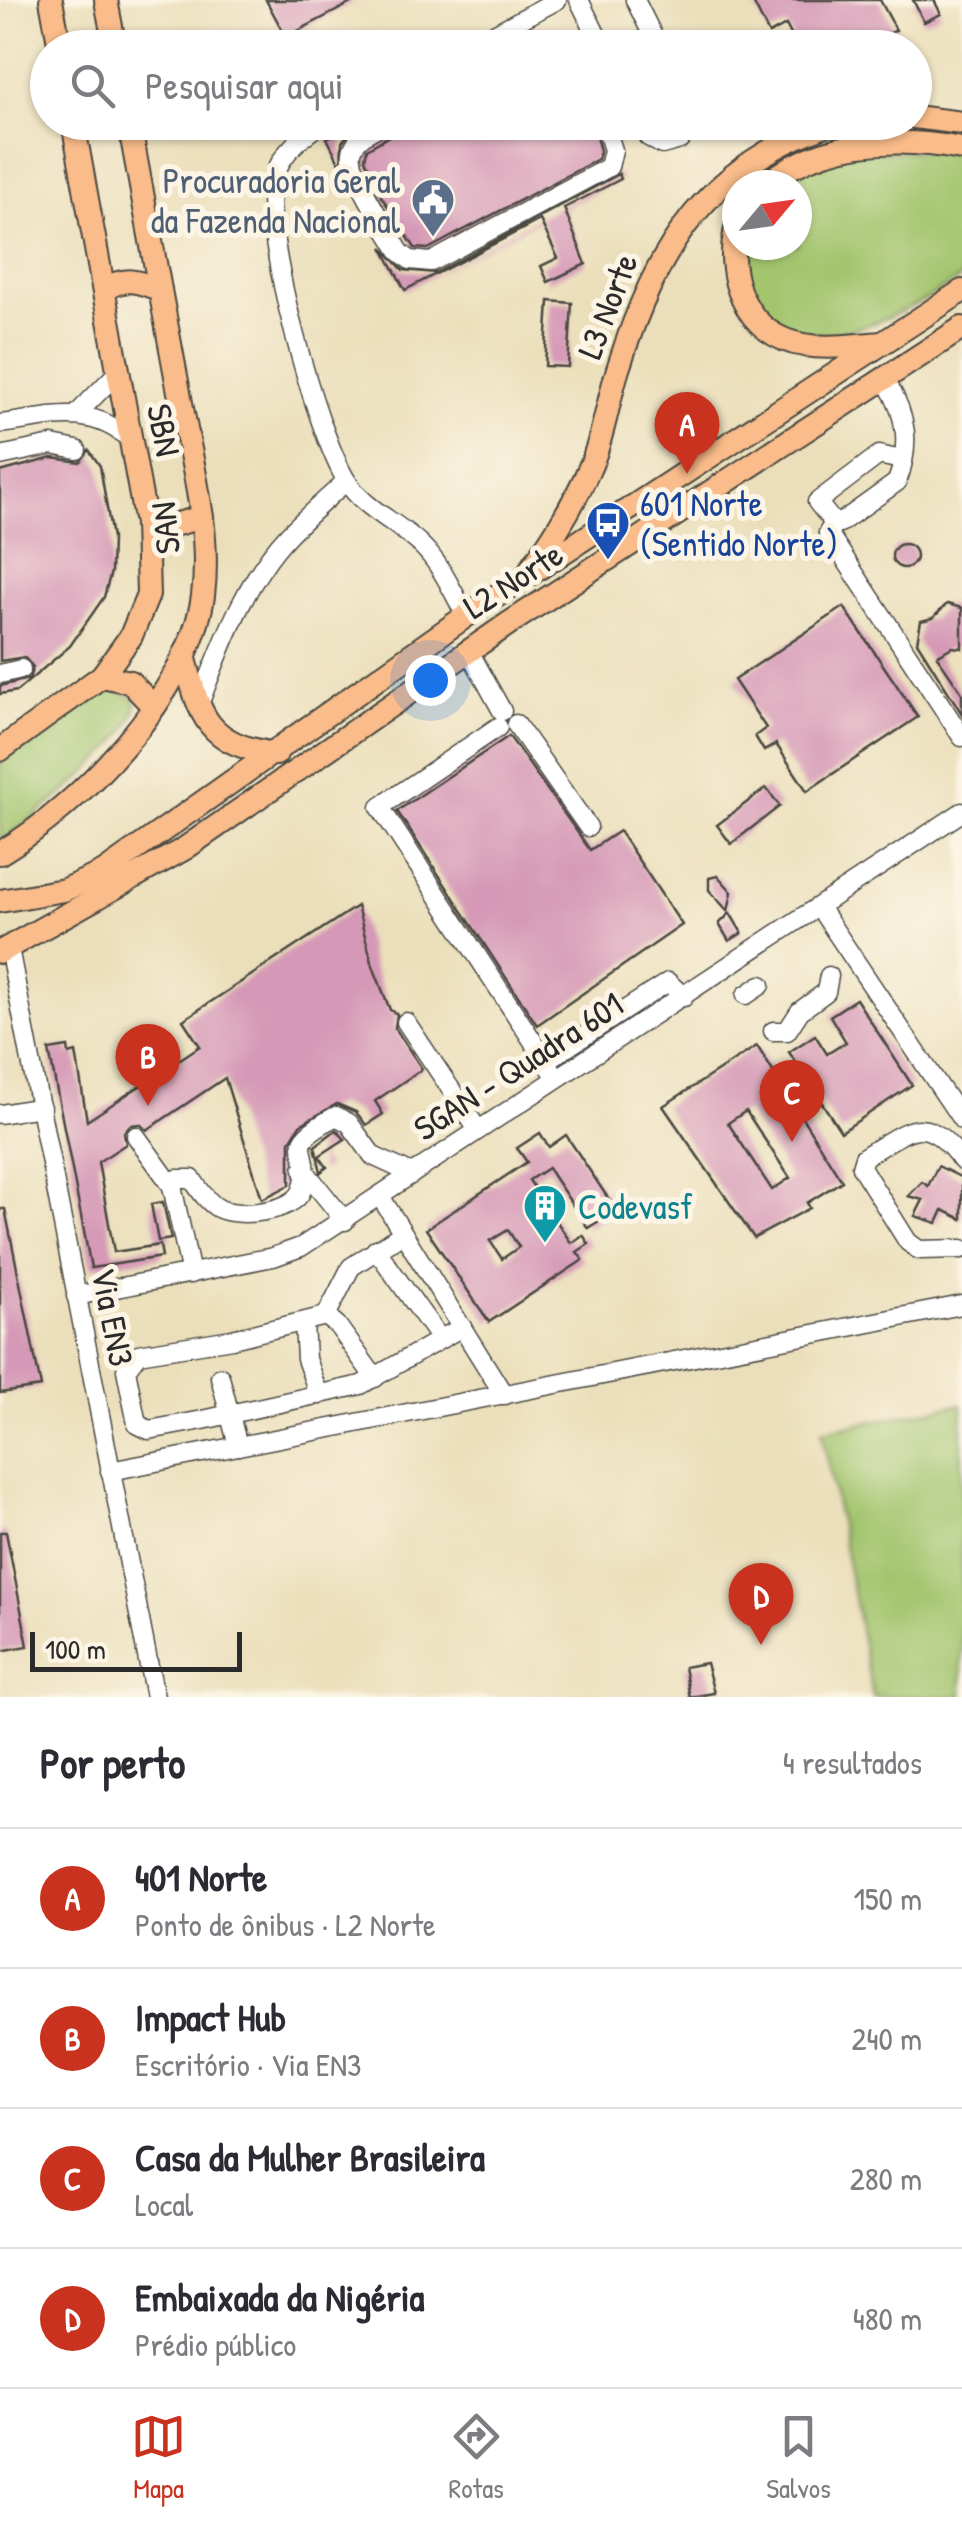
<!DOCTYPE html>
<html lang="pt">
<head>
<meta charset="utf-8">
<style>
  :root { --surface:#fff; --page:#f7f7f7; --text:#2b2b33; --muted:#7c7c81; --line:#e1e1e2; --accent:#c8321e }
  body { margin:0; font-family:"Patrick Hand",sans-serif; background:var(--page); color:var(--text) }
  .compass { position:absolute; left:722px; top:170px; width:90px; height:90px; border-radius:50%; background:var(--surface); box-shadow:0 2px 8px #0004; rotate:61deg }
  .scale { position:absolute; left:30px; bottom:25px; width:212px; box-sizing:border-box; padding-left:10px; border:5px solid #2b2b2b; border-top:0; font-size:28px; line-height:35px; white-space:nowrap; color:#2b2b2b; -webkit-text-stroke:8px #fcf5e5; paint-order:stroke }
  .you { position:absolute; left:430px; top:680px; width:35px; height:35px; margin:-25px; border:8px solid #fff; border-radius:50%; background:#1a73e8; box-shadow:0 0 0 15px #1a73e833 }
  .badge { display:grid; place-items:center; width:65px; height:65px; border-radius:50%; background:var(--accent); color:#fff; font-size:32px; font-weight:700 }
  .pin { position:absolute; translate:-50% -82px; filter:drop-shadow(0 2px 5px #0008) }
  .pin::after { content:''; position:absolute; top:52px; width:35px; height:30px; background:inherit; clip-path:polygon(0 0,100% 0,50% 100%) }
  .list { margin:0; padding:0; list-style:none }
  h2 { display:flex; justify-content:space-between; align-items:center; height:130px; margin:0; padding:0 40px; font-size:42px }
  h2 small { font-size:32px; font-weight:400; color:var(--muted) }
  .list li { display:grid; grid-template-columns:65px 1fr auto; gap:30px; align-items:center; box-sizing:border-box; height:140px; padding:0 40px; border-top:2px solid var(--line) }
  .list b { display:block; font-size:38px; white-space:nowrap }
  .list p { margin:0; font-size:32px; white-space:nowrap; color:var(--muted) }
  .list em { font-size:32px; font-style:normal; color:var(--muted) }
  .icon { flex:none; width:55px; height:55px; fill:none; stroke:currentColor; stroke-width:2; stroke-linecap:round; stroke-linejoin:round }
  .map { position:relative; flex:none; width:962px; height:1697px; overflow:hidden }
  .search { position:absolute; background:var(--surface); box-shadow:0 2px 8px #0004; left:30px; right:30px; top:30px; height:110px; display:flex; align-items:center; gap:25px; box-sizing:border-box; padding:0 35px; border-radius:55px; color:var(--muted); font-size:38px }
  .sheet { height:690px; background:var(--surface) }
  nav { display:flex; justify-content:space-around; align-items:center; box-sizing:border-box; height:140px; border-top:2px solid var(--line); background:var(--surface); font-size:28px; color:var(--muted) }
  nav a { display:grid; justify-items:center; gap:5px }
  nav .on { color:var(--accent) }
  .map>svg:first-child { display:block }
  .green { fill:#a3c56e; stroke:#67784c; stroke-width:2.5 }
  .building { fill:#d598b6; fill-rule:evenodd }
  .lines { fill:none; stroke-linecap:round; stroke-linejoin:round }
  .minor-casing { stroke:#484641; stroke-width:21 }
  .major-casing { stroke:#484641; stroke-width:26 }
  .minor { stroke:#fff; stroke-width:18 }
  .major { stroke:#f9bc8a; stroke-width:22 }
  .labels { text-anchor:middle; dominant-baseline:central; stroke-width:10; stroke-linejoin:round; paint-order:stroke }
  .service-label { font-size:35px; fill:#4e5e75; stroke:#fcf5e5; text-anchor:end }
  .street-label { font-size:35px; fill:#2b2b2b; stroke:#fcf5e5 }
  .transit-label { font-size:35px; fill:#164399; stroke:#fcf5e5; text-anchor:start }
  .culture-label { font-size:35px; fill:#0d838f; stroke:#fcf5e5; text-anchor:start }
</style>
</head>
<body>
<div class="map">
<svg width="962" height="1697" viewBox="0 0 962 1697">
  <rect width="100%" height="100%" fill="#fcf5e5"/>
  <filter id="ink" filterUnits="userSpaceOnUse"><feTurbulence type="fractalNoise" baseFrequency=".01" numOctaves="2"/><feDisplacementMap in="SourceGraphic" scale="20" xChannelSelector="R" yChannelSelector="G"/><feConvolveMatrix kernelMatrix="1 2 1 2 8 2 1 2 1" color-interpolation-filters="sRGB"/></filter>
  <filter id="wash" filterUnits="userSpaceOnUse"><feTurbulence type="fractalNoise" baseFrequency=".0048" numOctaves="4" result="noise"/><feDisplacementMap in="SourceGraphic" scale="40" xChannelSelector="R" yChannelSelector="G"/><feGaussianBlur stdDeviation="2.25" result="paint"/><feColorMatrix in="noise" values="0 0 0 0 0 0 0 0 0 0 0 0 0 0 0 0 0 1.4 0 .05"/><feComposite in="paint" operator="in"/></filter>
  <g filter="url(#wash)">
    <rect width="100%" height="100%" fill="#ebdfbb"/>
    <!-- green -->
    <g class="green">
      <path d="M962,151V277C889,326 749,390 743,245H797V185H775L841,152Z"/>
      <path d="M114,687L135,699C144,738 30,820 0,842V762Z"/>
      <polygon points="962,1404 962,1697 873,1697 822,1431"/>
    </g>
    <g id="blocks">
      <!-- building -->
      <g class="building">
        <polygon points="266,0 357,0 286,37"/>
        <polygon points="752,0 880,0 896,30 863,48 798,48 786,25 769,34"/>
        <polygon points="913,0 934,0 941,14 924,22"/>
        <polygon points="358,122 342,142 341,166 327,138"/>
        <polygon points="400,122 592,122 600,151 598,159 428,249 415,248 381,196 365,159 367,149 394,133"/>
        <polygon points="619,174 621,179 564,208 586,264 548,282 541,266 558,258 540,220 405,290 382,247 403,270 436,273"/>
        <polygon points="549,301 572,303 568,367 545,366"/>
        <polygon points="89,450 100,466 112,538 111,572 104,597 70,646 17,691 0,694 0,686 29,679 33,667 24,657 0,661 0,472 52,458 80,462"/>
        <circle cx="904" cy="556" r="12"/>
        <polygon points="947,604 962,608 962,648 952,647 937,656 962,693 962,714 917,642 921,621 933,618"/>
        <polygon points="844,607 918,717 807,791 776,744 764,751 755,736 766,728 734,680"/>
        <polygon points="509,736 590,850 619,831 682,925 537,1025 397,811"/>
        <polygon points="766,788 780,806 731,844 717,825"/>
        <polygon points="718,876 732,892 728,911 709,890 709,878"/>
        <polygon points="357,906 373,966 390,1010 397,1014 395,1028 422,1069 375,1101 383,1114 366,1125 356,1112 337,1104 300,1125 290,1141 290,1185 262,1199 225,1078 147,1130 140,1124 130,1125 124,1132 126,1144 98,1162 114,1252 160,1245 162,1257 91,1268 49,1050 68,1047 69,1054 76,1052 87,1121 200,1046 183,1020"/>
        <polygon points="730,913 742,933 729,941 719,924"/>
        <polygon points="856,999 912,1085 841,1132 789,1052 815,1035 827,1054 846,1042 830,1016"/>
        <path d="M757,1046L842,1181L807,1203L810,1208L754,1238L663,1106ZM746,1111L790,1178L772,1190L728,1123Z"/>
        <polygon points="336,1130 345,1139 319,1156 327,1167 321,1172 315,1146"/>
        <path d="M540,1133L549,1147L566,1135L616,1210L588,1228L548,1168L529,1180L571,1243L583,1235L589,1244L577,1252L583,1260L489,1322L426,1229L527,1162L517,1148ZM508,1230L519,1247L502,1259L490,1241Z"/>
        <polygon points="938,1166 962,1178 962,1219 943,1210 937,1223 915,1216 923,1200 908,1196 922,1182 928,1186"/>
        <polygon points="163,1202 171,1239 158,1241 151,1204"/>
        <polygon points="0,1209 5,1209 41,1387 0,1393"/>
        <polygon points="0,1532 6,1532 28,1646 0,1651"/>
        <polygon points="706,1663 714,1693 690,1697 684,1667"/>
      </g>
    </g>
  </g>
  <g filter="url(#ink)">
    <use href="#blocks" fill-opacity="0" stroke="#484641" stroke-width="2.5"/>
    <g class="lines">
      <defs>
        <g id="minor">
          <polyline points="579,0 603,48"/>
          <polyline points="635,0 659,48"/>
          <polyline points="468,48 557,0"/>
          <polyline points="537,48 549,48"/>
          <path d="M324,122C301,136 277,156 272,185C264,242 316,430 346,480C363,509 398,522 421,545C441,564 453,592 466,616"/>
          <path d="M388,122C375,129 355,136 352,152C348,173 388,231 400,252L410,260L431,262L609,167L613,150L604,122"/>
          <polyline points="640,122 648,137 662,145 680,140 693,122"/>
          <path d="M887,383C907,416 911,445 897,482L840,523H834L817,502L879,455L901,460"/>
          <polyline points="76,415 117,373"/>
          <path d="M0,424C51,418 89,403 131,440"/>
          <polyline points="0,456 52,445 77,450"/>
          <polyline points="834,523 828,533 962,737"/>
          <polyline points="469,651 502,711"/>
          <polyline points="0,674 21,669"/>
          <path d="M198,707C221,648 244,581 289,534C307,516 327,499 346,481"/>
          <polyline points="516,724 588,827"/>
          <polyline points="498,727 380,807 557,1078"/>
          <polyline points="819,907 962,1120"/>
          <polyline points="9,948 155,1697"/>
          <polyline points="746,995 761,985"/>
          <polyline points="406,1022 478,1130"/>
          <polyline points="773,1031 787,1031 800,1011 826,992 829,976"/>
          <polyline points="546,1061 668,982 684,997"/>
          <polyline points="0,1114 41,1107"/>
          <polyline points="136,1136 172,1186"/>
          <path d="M962,1161C925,1110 910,1129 864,1157L861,1167L908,1242L919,1250L962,1249"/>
          <polyline points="303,1169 345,1221"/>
          <polyline points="380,1196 504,1395"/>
          <polyline points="376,1249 440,1339"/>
          <path d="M191,1274L172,1186L177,1179H192C199,1189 207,1202 218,1208C235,1218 294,1213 302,1190C317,1145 276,1149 336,1116L349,1123L373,1156L412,1174"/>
          <polyline points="76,1296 273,1257 301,1247 962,812"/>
          <polyline points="326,1316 232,1339 138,1354 126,1370 137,1424 149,1430 203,1420 361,1385 462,1327"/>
          <polyline points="326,1316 351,1267 403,1233"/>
          <polyline points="326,1316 337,1325 375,1378"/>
          <polyline points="304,1322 306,1359 319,1395"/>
          <polyline points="220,1377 238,1446"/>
          <polyline points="110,1471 962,1305"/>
        </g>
        <g id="major">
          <polyline points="51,0 60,48"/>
          <polyline points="106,0 115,48"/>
          <polyline points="914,117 962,123"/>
          <path d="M765,185C821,140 893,136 962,149"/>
          <path d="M737,225C723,276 746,336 804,345C830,349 857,345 882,343"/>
          <path d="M104,290C124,276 139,281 160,290"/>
          <polyline points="146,524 170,526 202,517"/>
          <path d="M530,570C554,537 575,502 591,465C604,434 608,400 618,369C657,246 707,165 834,122"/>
          <path d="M184,655C200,717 206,744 276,754"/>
          <polyline points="102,676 130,682 153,706"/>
          <polyline points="0,750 102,676 131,636 148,595 146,524 73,122"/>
          <path d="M0,853C80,806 190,692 203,596C211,533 193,469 182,408C164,313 147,218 129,122"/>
          <polyline points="0,901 64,890 104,872 466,616 962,291"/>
          <polyline points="0,952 184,849 508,624 962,328"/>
        </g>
      </defs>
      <!-- minor casing -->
      <use href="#minor" class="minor-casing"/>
      <!-- major casing -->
      <use href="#major" class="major-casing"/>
      <!-- minor -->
      <use href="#minor" class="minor"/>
      <!-- major -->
      <use href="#major" class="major"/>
    </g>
  </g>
  <!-- icons -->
  <defs>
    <symbol id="civic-pin" viewBox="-11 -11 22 30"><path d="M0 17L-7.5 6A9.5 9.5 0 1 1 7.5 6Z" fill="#5c6f8a" stroke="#fcf5e5"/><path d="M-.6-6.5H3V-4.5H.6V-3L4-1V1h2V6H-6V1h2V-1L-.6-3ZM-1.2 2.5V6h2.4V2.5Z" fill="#fff"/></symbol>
    <symbol id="bus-pin" viewBox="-11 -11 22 30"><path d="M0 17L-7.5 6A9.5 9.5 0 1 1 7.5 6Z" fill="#1a4fb4" stroke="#fcf5e5"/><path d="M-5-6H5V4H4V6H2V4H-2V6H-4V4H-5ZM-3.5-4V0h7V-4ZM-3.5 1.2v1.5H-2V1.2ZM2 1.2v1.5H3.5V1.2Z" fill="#fff"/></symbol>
    <symbol id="building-pin" viewBox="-11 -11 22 30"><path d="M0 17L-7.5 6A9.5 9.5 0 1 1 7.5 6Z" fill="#0f9aa8" stroke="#fcf5e5"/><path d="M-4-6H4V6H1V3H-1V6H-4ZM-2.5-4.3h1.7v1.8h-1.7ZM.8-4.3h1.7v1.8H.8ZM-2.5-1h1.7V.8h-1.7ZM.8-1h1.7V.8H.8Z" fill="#fff"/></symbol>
  </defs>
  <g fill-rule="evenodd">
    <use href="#civic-pin" x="408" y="175" width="50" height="68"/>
    <use href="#bus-pin" x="583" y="498" width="50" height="68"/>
    <use href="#building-pin" x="520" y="1181" width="50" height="68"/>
  </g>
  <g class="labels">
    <!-- service labels -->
    <g class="service-label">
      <text x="400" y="180">Procuradoria Geral<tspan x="400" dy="40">da Fazenda Nacional</tspan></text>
    </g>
    <!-- street labels -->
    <g class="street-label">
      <text transform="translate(607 306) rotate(-69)">L3 Norte</text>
      <text transform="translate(164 430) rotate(79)">SBN</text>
      <text transform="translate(165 528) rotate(-96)">SAN</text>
      <text transform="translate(513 580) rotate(-33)">L2 Norte</text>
      <text transform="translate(518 1066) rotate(-33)">SGAN - Quadra 601</text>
      <text transform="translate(113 1317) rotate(79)">Via EN3</text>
    </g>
    <!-- transit labels -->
    <g class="transit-label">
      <text x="640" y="503">601 Norte<tspan x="640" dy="40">(Sentido Norte)</tspan></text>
    </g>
    <!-- culture labels -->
    <g class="culture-label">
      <text x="578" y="1206">Codevasf</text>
    </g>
  </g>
</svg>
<svg class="compass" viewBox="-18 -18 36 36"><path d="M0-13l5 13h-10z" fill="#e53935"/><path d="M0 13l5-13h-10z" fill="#7c7c81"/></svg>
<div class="scale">100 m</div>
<div class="you"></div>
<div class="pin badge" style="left:687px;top:474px">A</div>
<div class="pin badge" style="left:148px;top:1106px">B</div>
<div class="pin badge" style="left:792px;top:1142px">C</div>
<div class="pin badge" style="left:761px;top:1645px">D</div>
<div class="search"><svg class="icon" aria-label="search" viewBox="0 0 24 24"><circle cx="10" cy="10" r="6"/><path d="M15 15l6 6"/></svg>Pesquisar aqui</div>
</div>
<section class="sheet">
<h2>Por perto<small>4 resultados</small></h2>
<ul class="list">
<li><span class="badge">A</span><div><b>401 Norte</b><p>Ponto de ônibus · L2 Norte</p></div><em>150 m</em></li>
<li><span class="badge">B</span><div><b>Impact Hub</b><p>Escritório · Via EN3</p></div><em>240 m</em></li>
<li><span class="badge">C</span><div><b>Casa da Mulher Brasileira</b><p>Local</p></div><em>280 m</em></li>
<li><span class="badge">D</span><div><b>Embaixada da Nigéria</b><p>Prédio público</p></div><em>480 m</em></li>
</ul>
</section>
<nav>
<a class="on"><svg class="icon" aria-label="map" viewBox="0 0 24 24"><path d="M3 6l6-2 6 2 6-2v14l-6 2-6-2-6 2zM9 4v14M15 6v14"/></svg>Mapa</a>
<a><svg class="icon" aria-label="directions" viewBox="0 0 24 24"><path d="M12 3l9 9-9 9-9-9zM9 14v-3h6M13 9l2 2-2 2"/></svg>Rotas</a>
<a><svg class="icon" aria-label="saved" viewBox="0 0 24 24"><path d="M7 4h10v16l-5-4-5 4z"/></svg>Salvos</a>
</nav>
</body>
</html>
